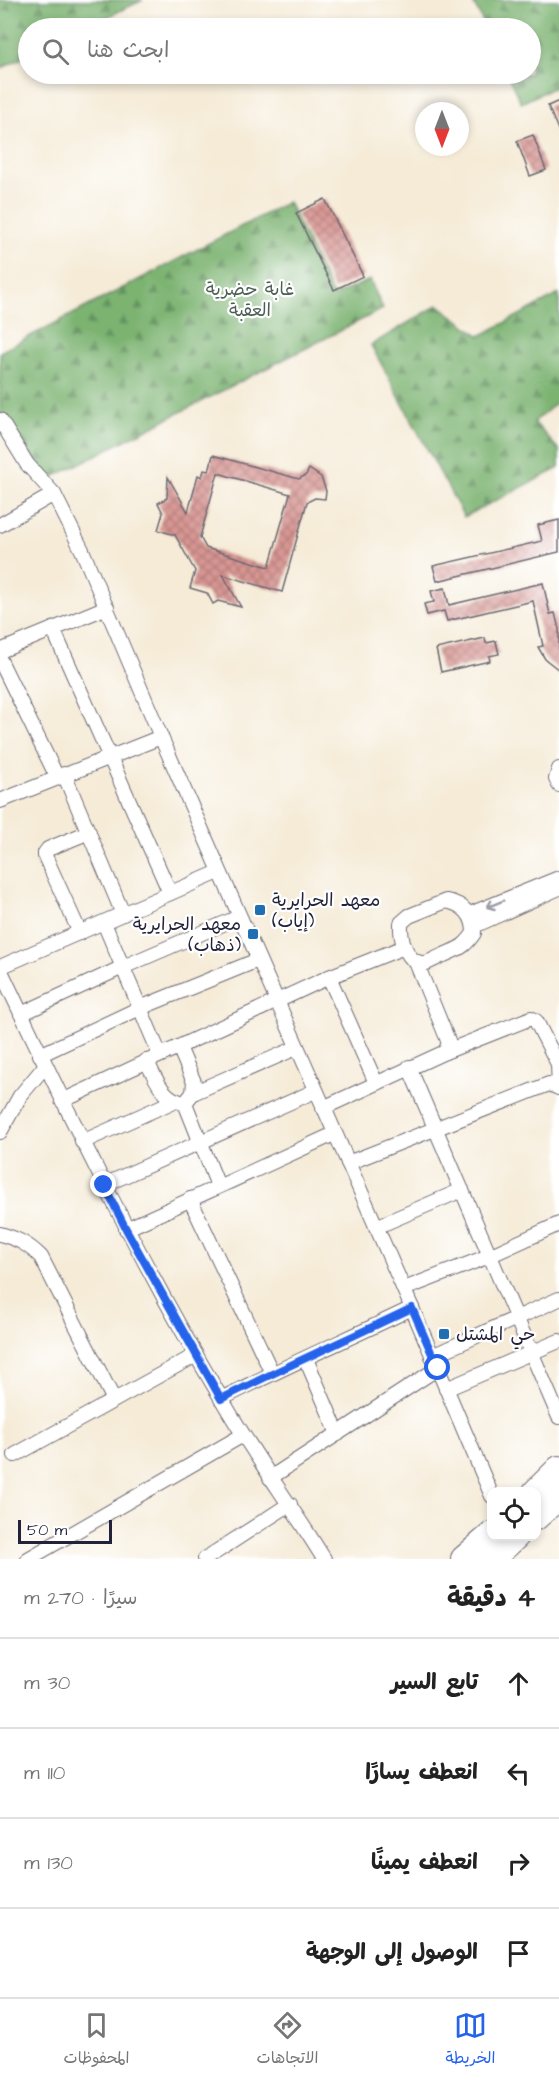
<!DOCTYPE html>
<html lang="ar">
<head>
<meta charset="utf-8">
<style>
  :root { --surface:#fff; --page:#f6f6f6; --text:#222; --muted:#767676; --line:#e0e0e0; --accent:#2563eb }
  body { margin:0; font-family:"Architects Daughter","Playpen Sans Arabic",sans-serif; background:var(--page); color:var(--text); direction:rtl }
  .controls { position:absolute; right:18px; bottom:18px; display:grid; overflow:hidden; border-radius:12px; box-shadow:0 3px 9px #0003 }
  .controls button { width:54px; height:54px; display:grid; place-items:center; padding:0; border:0; border-bottom:2px solid var(--line); background:var(--surface); color:var(--text); font:30px sans-serif }
  .compass { position:absolute; left:415px; top:102px; width:54px; height:54px; border-radius:50%; background:var(--surface); box-shadow:0 3px 9px #0003; rotate:180deg }
  .scale { position:absolute; left:18px; bottom:15px; width:94px; box-sizing:border-box; padding-left:6px; border:3px solid #22223b; border-top:0; font-size:16px; line-height:21px; white-space:nowrap; color:#22223b; -webkit-text-stroke:4px #fff; paint-order:stroke }
  .stop { position:absolute; width:18px; height:18px; margin:-14px; border:4px solid #2563eb; border-radius:50%; background:#fff }
  .stop.end { background:#2563eb; border-color:#fff; box-shadow:0 2px 6px #0008 }
  .list { margin:0; padding:0; list-style:none }
  h2 { display:flex; justify-content:space-between; align-items:center; height:78px; margin:0; padding:0 24px; font-size:26px }
  h2 small { font-size:20px; font-weight:400; color:var(--muted) }
  .list li { display:grid; grid-template-columns:39px 1fr auto; gap:18px; align-items:center; box-sizing:border-box; height:90px; padding:0 24px; border-top:2px solid var(--line) }
  .list b { display:block; font-size:22px; white-space:nowrap }
  .list em { font-size:20px; font-style:normal; color:var(--muted) }
  .icon { flex:none; width:33px; height:33px; fill:none; stroke:currentColor; stroke-width:2; stroke-linecap:round; stroke-linejoin:round }
  .map { position:relative; flex:none; width:559px; height:1559px; overflow:hidden; direction:ltr }
  .search { position:absolute; background:var(--surface); box-shadow:0 3px 9px #0003; left:18px; right:18px; top:18px; height:66px; display:flex; align-items:center; gap:15px; box-sizing:border-box; padding:0 21px; border-radius:33px; color:var(--muted); font-size:22px }
  .sheet { height:438px; background:var(--surface) }
  nav { display:flex; justify-content:space-around; align-items:center; box-sizing:border-box; height:84px; border-top:2px solid var(--line); background:var(--surface); font-size:16px; color:var(--muted) }
  nav a { display:grid; justify-items:center; gap:3px }
  nav .on { color:var(--accent) }
  .map>svg:first-child { display:block }
  .forest { fill:url(#forest-firs); stroke:#4e6a56; stroke-width:1.5 }
  .building { fill:url(#building-cross-hatch); fill-rule:evenodd }
  .lines { fill:none; stroke-linecap:round; stroke-linejoin:round }
  .street-casing { stroke:#6c6872; stroke-width:16 }
  .highway-casing { stroke:#6c6872; stroke-width:28 }
  .street { stroke:#fff; stroke-width:14 }
  .highway { stroke:#fff; stroke-width:26 }
  .oneway { stroke:#9c9ca7 }
  .route { stroke:#2563eb; stroke-width:8 }
  .poi-dot { fill:#1f6fb2; stroke:#fff; stroke-width:2 }
  .labels { text-anchor:middle; dominant-baseline:central; stroke-width:4.5; stroke-linejoin:round; paint-order:stroke }
  .park-label { font-size:18px; fill:#4c5f54; stroke:#fff }
  .poi-label { font-size:18px; fill:#22223b; stroke:#fff; text-anchor:start }
</style>
</head>
<body>
<div class="map">
<svg width="559" height="1559" viewBox="0 0 559 1559">
  <defs>
    <pattern id="forest-firs" width="22" height="20" patternUnits="userSpaceOnUse" patternTransform="scale(1.5)"><rect width="22" height="20" fill="#7bb371"/><path d="M5 1l3.5 6h-7zM16 11l3.5 6h-7z" fill="#64915e"/></pattern>
    <pattern id="building-cross-hatch" width="8" height="8" patternUnits="userSpaceOnUse" patternTransform="scale(1.5)"><rect width="8" height="8" fill="#d89693"/><path d="M0 0l8 8M0 8l8-8" fill="none" stroke="#af7a79"/></pattern>
  </defs>
  <rect width="100%" height="100%" fill="#fff"/>
  <filter id="ink" filterUnits="userSpaceOnUse"><feTurbulence type="fractalNoise" baseFrequency=".0167" numOctaves="2"/><feDisplacementMap in="SourceGraphic" scale="12" xChannelSelector="R" yChannelSelector="G"/><feConvolveMatrix kernelMatrix="1 2 1 2 8 2 1 2 1" color-interpolation-filters="sRGB"/></filter>
  <filter id="wash" filterUnits="userSpaceOnUse"><feTurbulence type="fractalNoise" baseFrequency=".008" numOctaves="4" result="noise"/><feDisplacementMap in="SourceGraphic" scale="24" xChannelSelector="R" yChannelSelector="G"/><feGaussianBlur stdDeviation="1.35" result="paint"/><feColorMatrix in="noise" values="0 0 0 0 0 0 0 0 0 0 0 0 0 0 0 0 0 1.4 0 .05"/><feComposite in="paint" operator="in"/></filter>
  <g filter="url(#wash)">
    <rect width="100%" height="100%" fill="#f5ebd7"/>
    <!-- forest -->
    <g class="forest">
      <polygon points="0,0 143,0 84,28 28,28 28,55 0,69"/>
      <polygon points="472,0 559,0 559,85 521,103 507,74 530,74 530,28 486,28"/>
      <polygon points="288,202 333,296 370,280 383,309 49,479 0,412 0,352"/>
      <polygon points="559,294 559,401 534,422 559,450 559,468 464,517 371,345 438,305 480,336"/>
    </g>
    <g id="blocks">
      <!-- building -->
      <g class="building">
        <polygon points="559,101 559,132 548,106"/>
        <polygon points="533,135 546,170 530,176 517,141"/>
        <polygon points="325,199 363,276 334,290 296,213"/>
        <path d="M213,455L299,479L306,475L309,469L321,477L326,491L325,499L315,498L307,502L282,592L223,575L241,607L218,601L213,604L207,593L190,588L195,571L175,535L158,530L163,513L158,503L167,498L168,477L188,512L198,475L202,477L204,470L209,471ZM218,473L290,494L269,567L206,548L200,537Z"/>
        <polygon points="559,520 559,552 437,581 433,566 542,541 538,525"/>
        <polygon points="543,583 550,614 555,613 559,629 559,670 545,659 538,647 543,646 533,601 447,621 444,611 427,615 424,604 434,602 431,591 445,588 449,605"/>
        <polygon points="485,638 486,643 496,641 499,654 489,656 490,661 441,672 436,649"/>
      </g>
    </g>
  </g>
  <g filter="url(#ink)">
    <use href="#blocks" fill-opacity="0" stroke="#6c6872" stroke-width="1.5"/>
    <g class="lines">
      <defs>
        <g id="street">
          <polyline points="0,420 27,464 54,494 82,550 161,737 412,1308 492,1496"/>
          <polyline points="0,525 54,494"/>
          <polyline points="53,629 170,893"/>
          <polyline points="0,651 107,607"/>
          <polyline points="0,660 57,777"/>
          <polyline points="559,769 556,779 559,785"/>
          <polyline points="64,774 123,914"/>
          <polyline points="0,801 161,737"/>
          <path d="M446,901C463,904 474,915 474,933C464,948 459,948 444,955C438,957 432,961 426,963C406,966 400,937 401,923L409,916Z"/>
          <polyline points="470,914 559,878"/>
          <polyline points="104,923 160,1055"/>
          <polyline points="474,926 559,888"/>
          <polyline points="80,933 45,856 45,853 48,849 89,832"/>
          <polyline points="0,967 219,872"/>
          <path d="M0,969C69,1115 139,1260 221,1398C253,1454 291,1505 324,1559"/>
          <polyline points="329,977 376,1083"/>
          <polyline points="21,1014 123,967 239,917"/>
          <polyline points="445,1052 531,1018 536,1021 558,1064 559,1088"/>
          <polyline points="40,1055 140,1008 258,960"/>
          <path d="M146,1061C157,1079 162,1100 185,1103L193,1093L194,1082L179,1047"/>
          <polyline points="409,1067 559,1417"/>
          <polyline points="193,1093 296,1048"/>
          <polyline points="62,1101 329,977 404,947"/>
          <polyline points="185,1103 218,1186"/>
          <polyline points="323,1108 445,1052 449,1043 416,962"/>
          <polyline points="0,1132 20,1096 45,1066"/>
          <polyline points="82,1142 174,1101"/>
          <polyline points="348,1163 549,1084 559,1088"/>
          <polyline points="104,1185 315,1091"/>
          <polyline points="190,1199 272,1373"/>
          <polyline points="376,1227 462,1190"/>
          <polyline points="126,1229 334,1134"/>
          <path d="M0,1234C18,1239 28,1244 41,1257L114,1400"/>
          <polyline points="404,1289 489,1256 559,1224"/>
          <polyline points="432,1356 559,1299"/>
          <polyline points="306,1359 338,1434"/>
          <polyline points="446,1389 559,1341"/>
          <path d="M221,1399C283,1367 348,1339 412,1308"/>
          <polyline points="15,1455 196,1355"/>
          <polyline points="270,1478 438,1368"/>
          <polyline points="28,1559 243,1435"/>
          <polyline points="205,1559 290,1504"/>
        </g>
        <g id="highway">
          <polyline points="536,1492 559,1469"/>
          <polyline points="536,1517 559,1496"/>
          <polyline points="464,1559 492,1535"/>
          <polyline points="491,1559 516,1536"/>
        </g>
      </defs>
      <!-- street casing -->
      <use href="#street" class="street-casing"/>
      <!-- highway casing -->
      <use href="#highway" class="highway-casing"/>
      <!-- street -->
      <use href="#street" class="street"/>
      <!-- highway -->
      <use href="#highway" class="highway"/>
    </g>
    <!-- one-way arrows -->
    <defs><path id="oneway-shaft" d="M-6 0H5M1.5-3L5.5 0L1.5 3" fill="none" stroke-width="1.6" stroke-linecap="round" stroke-linejoin="round" transform="scale(1.5)"/></defs>
    <use class="oneway" href="#oneway-shaft" transform="translate(495 904) rotate(158)"/>
  </g>
  <g class="lines" filter="url(#ink)">
    <!-- route -->
    <path class="route" d="M104,1185L126,1229L221,1399C284,1367 348,1339 412,1308L438,1368"/>
  </g>
  <!-- markers -->
  <g class="poi-dot">
    <rect x="254" y="904" width="12" height="12" rx="3"/>
    <rect x="247" y="928" width="12" height="12" rx="3"/>
    <rect x="438" y="1328" width="12" height="12" rx="3"/>
  </g>
  <g class="labels">
    <!-- park labels -->
    <g class="park-label">
      <text x="250" y="289">غابة حضرية<tspan x="250" dy="21">العقبة</tspan></text>
    </g>
    <!-- poi labels -->
    <g class="poi-label">
      <text x="272" y="900">معهد الحرايرية<tspan x="272" dy="21">(إياب)</tspan></text>
      <text x="241" y="924" text-anchor="end">معهد الحرايرية<tspan x="241" dy="21">(ذهاب)</tspan></text>
      <text x="456" y="1334">حي المشتل</text>
    </g>
  </g>
</svg>
<div class="controls">
<button><svg class="icon" aria-label="locate" viewBox="0 0 24 24"><circle cx="12" cy="12" r="6"/><path d="M12 2v4M12 18v4M2 12h4M18 12h4"/></svg></button>
</div>
<svg class="compass" viewBox="-18 -18 36 36"><path d="M0-13l5 13h-10z" fill="#e53935"/><path d="M0 13l5-13h-10z" fill="#767676"/></svg>
<div class="scale">50 m</div>
<div class="stop" style="left:438px;top:1368px"></div>
<div class="stop end" style="left:104px;top:1185px"></div>
<div class="search"><svg class="icon" aria-label="search" viewBox="0 0 24 24"><circle cx="10" cy="10" r="6"/><path d="M15 15l6 6"/></svg>ابحث هنا</div>
</div>
<section class="sheet">
<h2>4 دقيقة<small>سيرًا · 270 m</small></h2>
<ul class="list">
<li><svg class="icon" aria-label="ahead" viewBox="0 0 24 24"><path d="M12 20V5M6 11l6-6 6 6"/></svg><div><b>تابع السير</b></div><em>30 m</em></li>
<li><svg class="icon" aria-label="left" viewBox="0 0 24 24"><path d="M17 20v-9H6M10 6l-5 5 5 5"/></svg><div><b>انعطف يسارًا</b></div><em>110 m</em></li>
<li><svg class="icon" aria-label="right" viewBox="0 0 24 24"><path d="M7 20v-9h11M14 6l5 5-5 5"/></svg><div><b>انعطف يمينًا</b></div><em>130 m</em></li>
<li><svg class="icon" aria-label="arrive" viewBox="0 0 24 24"><path d="M6 21V4h12l-3 4 3 4H6"/></svg><div><b>الوصول إلى الوجهة</b></div></li>
</ul>
</section>
<nav>
<a class="on"><svg class="icon" aria-label="map" viewBox="0 0 24 24"><path d="M3 6l6-2 6 2 6-2v14l-6 2-6-2-6 2zM9 4v14M15 6v14"/></svg>الخريطة</a>
<a><svg class="icon" aria-label="directions" viewBox="0 0 24 24"><path d="M12 3l9 9-9 9-9-9zM9 14v-3h6M13 9l2 2-2 2"/></svg>الاتجاهات</a>
<a><svg class="icon" aria-label="saved" viewBox="0 0 24 24"><path d="M7 4h10v16l-5-4-5 4z"/></svg>المحفوظات</a>
</nav>
</body>
</html>
